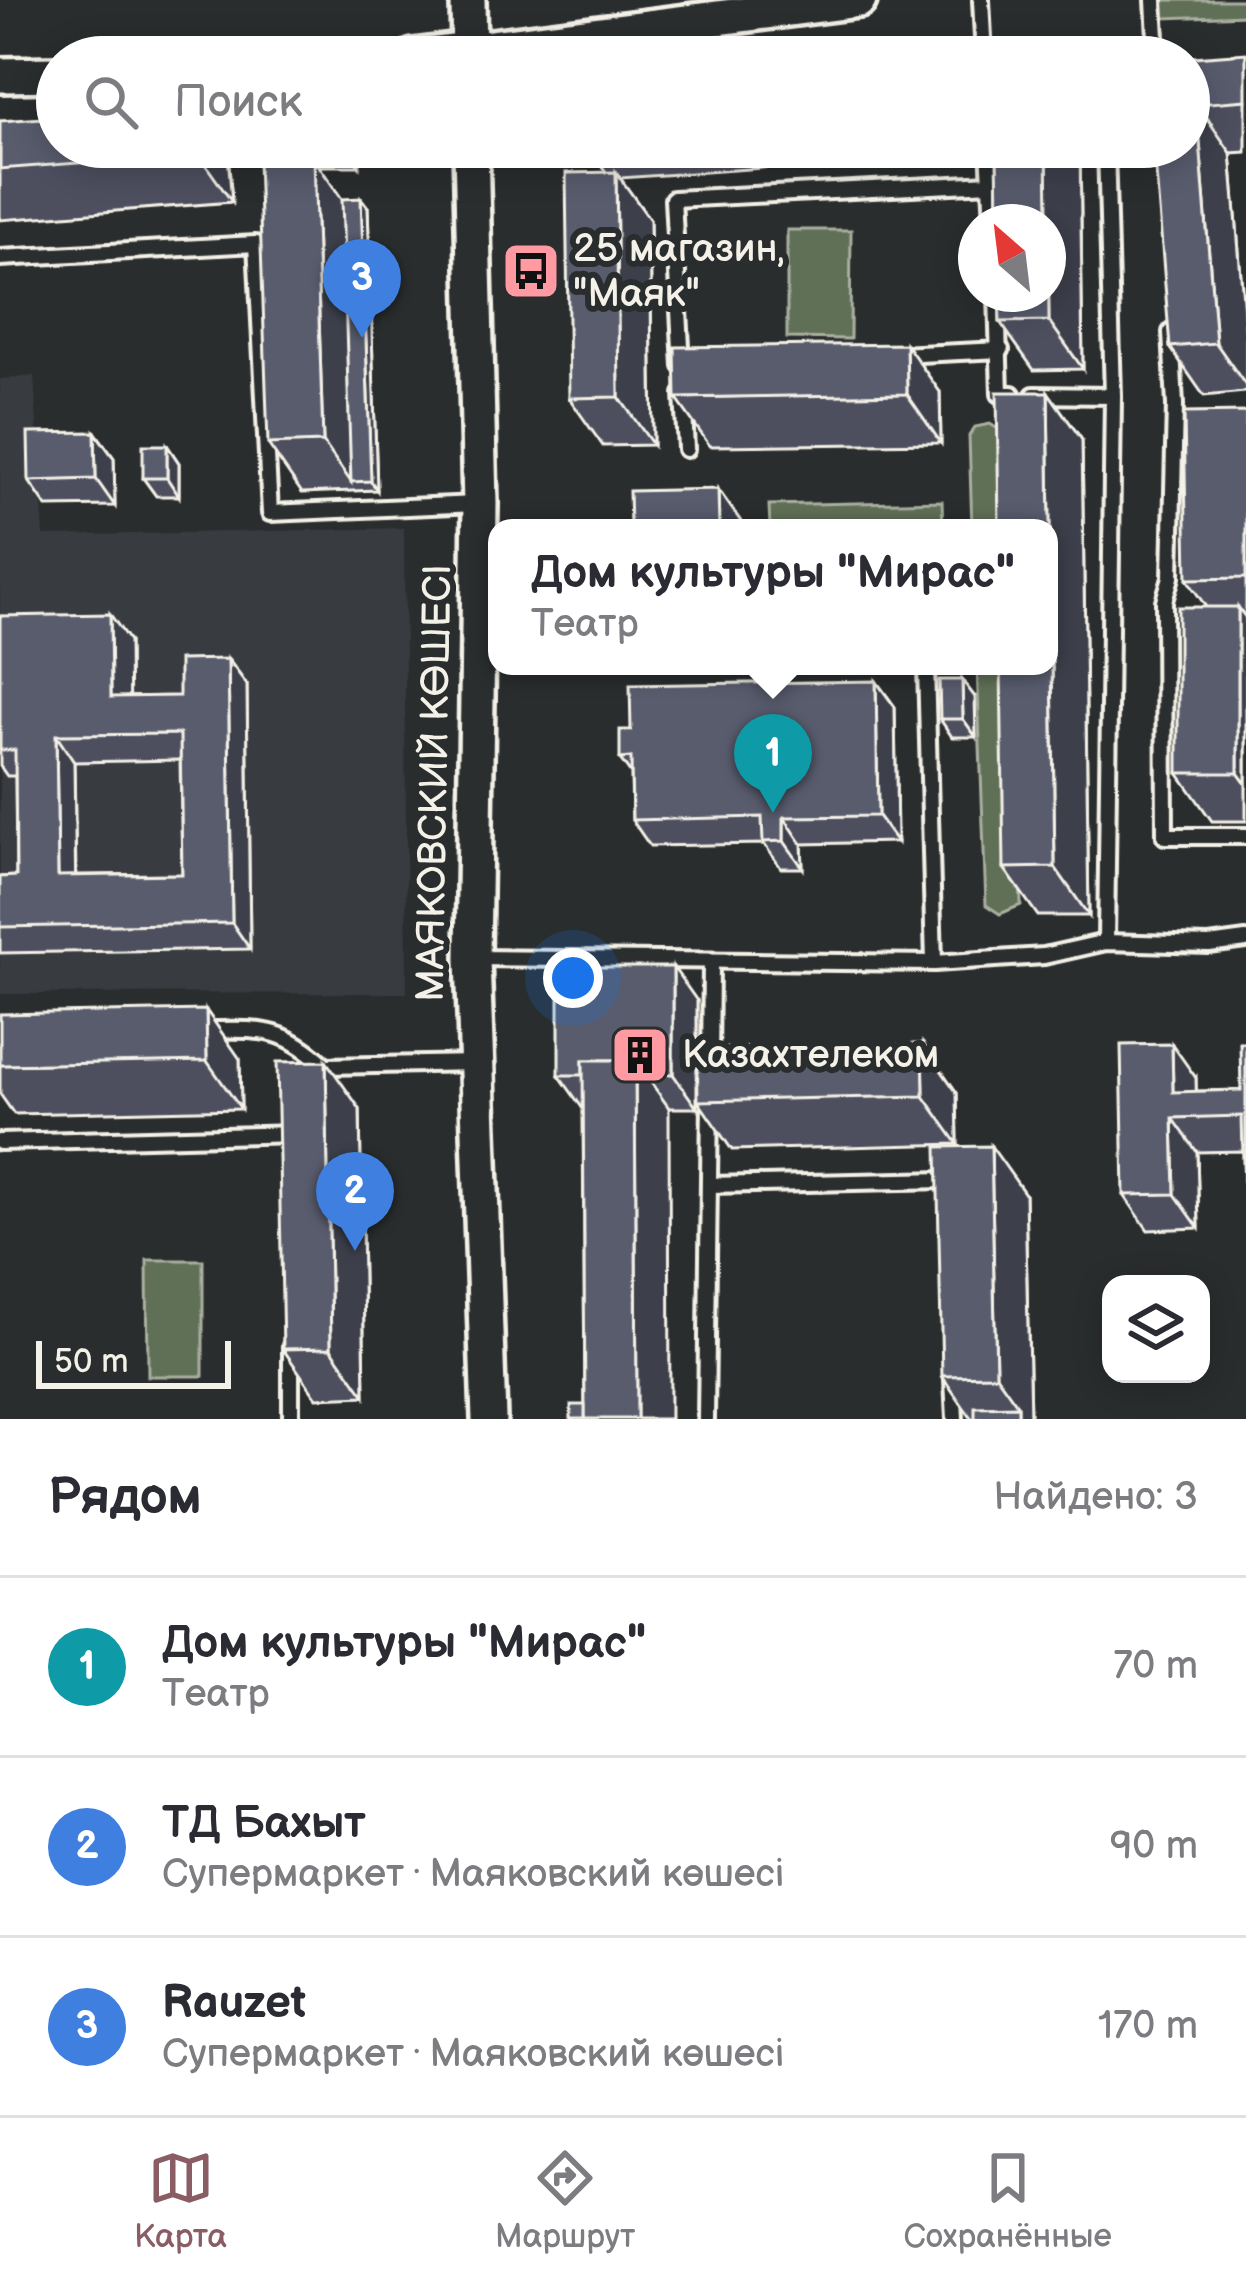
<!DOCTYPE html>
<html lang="ru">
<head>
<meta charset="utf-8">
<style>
  :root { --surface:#fff; --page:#f2f2f3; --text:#2b2b33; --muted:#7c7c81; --line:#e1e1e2; --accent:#8a5d65 }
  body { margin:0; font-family:"Balsamiq Sans",sans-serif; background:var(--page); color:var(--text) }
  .controls { position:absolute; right:36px; bottom:36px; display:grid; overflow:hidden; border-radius:24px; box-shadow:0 6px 30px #0003 }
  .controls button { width:108px; height:108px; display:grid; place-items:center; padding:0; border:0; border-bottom:3px solid var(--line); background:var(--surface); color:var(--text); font:60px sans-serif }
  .compass { position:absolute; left:958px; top:204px; width:108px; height:108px; border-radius:50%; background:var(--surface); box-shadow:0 6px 30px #0003; rotate:332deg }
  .scale { position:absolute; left:36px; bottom:30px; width:195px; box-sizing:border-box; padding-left:12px; border:6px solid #f4f1e8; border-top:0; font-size:33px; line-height:42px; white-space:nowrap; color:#f4f1e8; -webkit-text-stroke:9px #2a2d2e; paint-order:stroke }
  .you { position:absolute; left:573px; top:978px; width:42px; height:42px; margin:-30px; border:9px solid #fff; border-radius:50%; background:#1a73e8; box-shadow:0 0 0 18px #1a73e833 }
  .badge { display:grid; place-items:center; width:78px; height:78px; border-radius:50%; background:var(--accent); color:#fff; font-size:39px; font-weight:700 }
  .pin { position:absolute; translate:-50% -99px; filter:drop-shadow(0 3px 6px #0008) }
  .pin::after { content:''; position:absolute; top:63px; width:42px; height:36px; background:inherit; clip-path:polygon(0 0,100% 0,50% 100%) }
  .popup { position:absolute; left:488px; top:519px; width:570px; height:156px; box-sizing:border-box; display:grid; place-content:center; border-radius:24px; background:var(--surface); filter:drop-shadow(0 3px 9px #0005); font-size:39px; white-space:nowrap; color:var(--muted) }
  .popup b { font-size:45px; color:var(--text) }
  .popup::after { content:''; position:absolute; left:50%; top:100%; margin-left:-24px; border:24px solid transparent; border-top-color:var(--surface) }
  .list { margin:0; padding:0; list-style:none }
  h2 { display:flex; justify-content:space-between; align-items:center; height:156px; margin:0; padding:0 48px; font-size:51px }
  h2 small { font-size:39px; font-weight:400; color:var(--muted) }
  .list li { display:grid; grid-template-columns:78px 1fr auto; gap:36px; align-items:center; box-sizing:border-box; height:180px; padding:0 48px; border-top:3px solid var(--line) }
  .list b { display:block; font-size:45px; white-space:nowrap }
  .list p { margin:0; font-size:39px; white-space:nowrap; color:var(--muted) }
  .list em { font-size:39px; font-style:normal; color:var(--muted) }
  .icon { flex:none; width:66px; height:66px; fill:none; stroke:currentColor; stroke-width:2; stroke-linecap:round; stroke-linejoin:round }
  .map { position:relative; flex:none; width:1246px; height:1419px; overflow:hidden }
  .search { position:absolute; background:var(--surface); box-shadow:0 6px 30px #0003; left:36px; right:36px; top:36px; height:132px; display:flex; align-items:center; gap:30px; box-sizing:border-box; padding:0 42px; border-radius:66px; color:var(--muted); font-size:45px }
  .sheet { height:696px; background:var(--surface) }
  nav { display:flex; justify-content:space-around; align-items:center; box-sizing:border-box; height:168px; border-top:3px solid var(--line); background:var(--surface); font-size:33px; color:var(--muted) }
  nav a { display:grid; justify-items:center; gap:6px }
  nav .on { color:var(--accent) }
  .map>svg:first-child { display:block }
  .built { fill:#383b41 }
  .green { fill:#616f57; stroke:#aab0a0; stroke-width:3 }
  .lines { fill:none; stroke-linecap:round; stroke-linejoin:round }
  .service-casing { stroke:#f4f1e8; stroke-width:22 }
  .tertiary-casing { stroke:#f4f1e8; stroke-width:42 }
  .service { stroke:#2a2d2e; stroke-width:14 }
  .tertiary { stroke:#2a2d2e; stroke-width:33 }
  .wall { fill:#4d4f5e; stroke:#f4f1e8; stroke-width:3; fill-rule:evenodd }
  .shaded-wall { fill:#3e404c; stroke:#f4f1e8; stroke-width:3 }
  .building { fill:#595c6d; stroke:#f4f1e8; stroke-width:3; fill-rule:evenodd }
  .labels { text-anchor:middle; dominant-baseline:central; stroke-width:12; stroke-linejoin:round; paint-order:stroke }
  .poi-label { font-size:39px; fill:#f4f1e8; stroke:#2a2d2e; text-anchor:start }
  .street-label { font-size:39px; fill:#f4f1e8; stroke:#2a2d2e }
</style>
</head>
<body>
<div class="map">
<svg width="1246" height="1419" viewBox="0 0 1246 1419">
  <rect width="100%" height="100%" fill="#2a2d2e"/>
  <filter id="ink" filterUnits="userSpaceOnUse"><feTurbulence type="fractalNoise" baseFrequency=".00833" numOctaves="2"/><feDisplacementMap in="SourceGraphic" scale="24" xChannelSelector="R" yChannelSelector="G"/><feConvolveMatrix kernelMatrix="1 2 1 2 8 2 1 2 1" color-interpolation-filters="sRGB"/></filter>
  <g filter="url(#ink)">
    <!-- built -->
    <polygon class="built" points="34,376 44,536 404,528 407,993 0,994 0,379"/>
    <!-- green -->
    <g class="green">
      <polygon points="1163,0 1246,0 1246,15 1164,18"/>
      <polygon points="787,230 851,230 850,339 787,338"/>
      <polygon points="990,424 1008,435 1011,528 972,528 969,436 975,427"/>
      <polygon points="942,501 943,528 770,528 769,505"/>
      <polygon points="977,666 1014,666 1021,905 1000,914 986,905"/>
      <polygon points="147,1260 203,1260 203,1376 148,1376"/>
    </g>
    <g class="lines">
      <defs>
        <g id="service">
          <polyline points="981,0 984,57"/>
          <polyline points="1154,0 1157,57"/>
          <polyline points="272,147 275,178"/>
          <polyline points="989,147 993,222"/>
          <polyline points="1106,147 1113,396"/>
          <polyline points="0,258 256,244 270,513 477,504"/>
          <polyline points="997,294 1000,394 1012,394"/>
          <polyline points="1171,332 1175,405 1171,577 1164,601 1165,836 1246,836"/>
          <polyline points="898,355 1001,350"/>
          <polyline points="682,366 673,199 991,183"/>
          <polyline points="683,394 686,449"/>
          <polyline points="1034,395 1113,396 1106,942"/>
          <polyline points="926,666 934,963"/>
          <polyline points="473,958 934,963 1044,956 1106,942 1209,945 1246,940"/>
          <path d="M205,1030C263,1030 280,1025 326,1066L476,1063"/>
          <polyline points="710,1065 711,963"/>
          <polyline points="0,1142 295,1134"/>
          <polyline points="709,1185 947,1180 947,1189"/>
          <polyline points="953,1379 955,1419"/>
          <polyline points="291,1419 291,1346"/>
          <polyline points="706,1419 710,1100"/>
        </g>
        <g id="tertiary">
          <polyline points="468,0 469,57"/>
          <polyline points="413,57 859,0"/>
          <polyline points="0,75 57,74"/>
          <polyline points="471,147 480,504 473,958 489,1419"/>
        </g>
      </defs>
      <!-- service casing -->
      <use href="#service" class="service-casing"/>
      <!-- tertiary casing -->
      <use href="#tertiary" class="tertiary-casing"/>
      <!-- service -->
      <use href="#service" class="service"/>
      <!-- tertiary -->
      <use href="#tertiary" class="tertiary"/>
    </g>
    <!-- wall -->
    <g class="wall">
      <polygon points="1189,65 1246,100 1246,152 1231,153 1246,338 1246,392 1204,396 1170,347"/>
      <polygon points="0,121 57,147 223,147 228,155 232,202 0,220"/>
      <polygon points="304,147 359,147 359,166 319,166 342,199 368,207 377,490 302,493 268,444 312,159"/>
      <polygon points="589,147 972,147 973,153 620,178 650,220 653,445 603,446 569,398 606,172"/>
      <polygon points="997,147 1080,147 1083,369 1034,370 1000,322"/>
      <polygon points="940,392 941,443 710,446 676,398"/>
      <polygon points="1048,392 1082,440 1089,916 1038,916 1004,868"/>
      <polygon points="1246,412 1246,821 1212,821 1178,773 1206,607 1187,579"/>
      <polygon points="95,432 114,458 115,506 47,507 29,481"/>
      <polygon points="167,445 179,463 179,496 156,496 143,478"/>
      <path d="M0,616L129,641V697L179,696L247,685L250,949L0,953V877L16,876L15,776H7L0,766ZM180,760L182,874L76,875L74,762Z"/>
      <polygon points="876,681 895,707 897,842 802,844 803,868 781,868 764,844 650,846 632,820 631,774 620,759 631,730"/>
      <polygon points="975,697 976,737 952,737 940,719"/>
      <polygon points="697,1001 697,1049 923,1044 957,1093 958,1144 732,1150 698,1101 697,1070 697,1108 669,1108 585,1404 583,1109 559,1075"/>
      <polygon points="1246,1043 1246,1197 1244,1193 1243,1151 1197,1152 1199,1228 1148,1230 1124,1195 1196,1078 1196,1091 1241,1090"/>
      <polygon points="240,1059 241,1109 14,1114 0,1094 0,1065"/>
      <polygon points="360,1109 365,1396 317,1398 283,1349"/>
      <polygon points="1025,1194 1030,1419 972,1419 942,1376"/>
    </g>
    <!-- shaded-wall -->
    <g class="shaded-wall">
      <polygon points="1197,104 1231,153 1246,338 1246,386 1216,343"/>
      <polygon points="197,147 223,147 228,155 232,202 198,154"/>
      <polygon points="347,147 359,147 359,166 347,148"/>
      <polygon points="1047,147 1080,147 1083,369 1049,321"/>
      <polygon points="314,159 348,208 351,482 323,442"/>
      <polygon points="616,172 650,220 653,445 619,397"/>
      <polygon points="361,198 368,207 377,490 371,481"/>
      <polygon points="906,344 940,392 941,443 907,394"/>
      <polygon points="1048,392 1082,440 1089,916 1055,867"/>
      <polygon points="95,432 114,458 115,506 96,479"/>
      <polygon points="167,445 179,463 179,496 167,478"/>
      <polygon points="718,489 742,523 742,528 719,528"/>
      <polygon points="1238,607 1246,618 1246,784 1238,773"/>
      <polygon points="110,614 129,641 130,724 111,697"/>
      <polygon points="228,659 247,685 250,949 232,923"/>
      <polygon points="962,680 975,697 976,737 963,719"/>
      <polygon points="876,681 895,707 897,842 878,816"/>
      <polygon points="56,735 74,762 76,902 58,876"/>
      <polygon points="784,817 802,844 803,868 784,841"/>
      <polygon points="673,967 697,1001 697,1108 673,1074"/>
      <polygon points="206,1010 240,1059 241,1109 207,1061"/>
      <polygon points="923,1044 957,1093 958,1144 924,1096"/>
      <polygon points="1172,1044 1196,1078 1197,1117 1173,1092"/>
      <polygon points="635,1060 669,1108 670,1419 637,1419"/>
      <polygon points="326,1061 360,1109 365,1396 331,1348"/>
      <polygon points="1173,1118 1197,1152 1199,1228 1175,1194"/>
      <polygon points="991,1146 1025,1194 1030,1419 1018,1419 1018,1406 996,1375"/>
    </g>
    <!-- building -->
    <g class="building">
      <polygon points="936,53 936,57 872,57"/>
      <polygon points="1246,53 1246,100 1197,104 1194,57"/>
      <polygon points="1189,65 1194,65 1197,104 1213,126 1197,104 1189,105"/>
      <polygon points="1197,104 1216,343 1170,347 1154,147 1189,147 1189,105"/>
      <polygon points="57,117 57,147 197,147 198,154 0,169 0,121"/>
      <polygon points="997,147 1047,147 1048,222 998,222"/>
      <polygon points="314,159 323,442 268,444 258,161"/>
      <polygon points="616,172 619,397 569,398 566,173"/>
      <polygon points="361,198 371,481 351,482 342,199"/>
      <polygon points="1048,234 1049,321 1000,322 999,294 1048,294"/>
      <polygon points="906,344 907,394 676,398 675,347"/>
      <polygon points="997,392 1048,392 1055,867 1004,868 1001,666 1049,666 1049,528 999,528"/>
      <polygon points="1246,412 1246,578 1187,579 1184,413"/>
      <polygon points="95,432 96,479 29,481 28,433"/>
      <rect x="143" y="445" width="24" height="33"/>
      <polygon points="718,489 719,528 630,528 629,491"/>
      <rect x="1178" y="607" width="60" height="166"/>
      <path d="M110,614L111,697L179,696V660L228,659L232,923L0,927V877L16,876L15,750H0V616ZM180,734L182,874L58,876L56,735Z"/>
      <polygon points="939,680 962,680 963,719 940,719"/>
      <polygon points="876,681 878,816 784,817 784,841 763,842 762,817 632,820 631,758 620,759 620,730 631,730 630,685"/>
      <polygon points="559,967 673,967 673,1074 645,1074 635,1060 583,1060 583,1075 559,1075"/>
      <polygon points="206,1010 207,1061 0,1065 0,1014"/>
      <polygon points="1240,1043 1246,1043 1246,1193 1244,1193 1242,1116 1173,1118 1175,1194 1124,1195 1121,1045 1172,1044 1173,1092 1241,1090"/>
      <polygon points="923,1044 924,1096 698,1101 697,1049"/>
      <polygon points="583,1060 635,1060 637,1419 585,1419"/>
      <polygon points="326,1061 331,1348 283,1349 277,1062"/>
      <polygon points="991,1146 996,1375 942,1376 937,1147"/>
      <rect x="571" y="1405" width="14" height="14"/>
      <polygon points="1018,1406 1018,1419 975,1419 975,1407"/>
    </g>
  </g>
  <!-- icons -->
  <defs>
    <symbol id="bus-square" viewBox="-11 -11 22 22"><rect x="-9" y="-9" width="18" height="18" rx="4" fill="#ff9aa2" stroke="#2a2d2e"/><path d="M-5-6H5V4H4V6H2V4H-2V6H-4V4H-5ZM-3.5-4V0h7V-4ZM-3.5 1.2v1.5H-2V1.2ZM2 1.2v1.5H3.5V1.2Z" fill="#111"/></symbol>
    <symbol id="building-square" viewBox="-11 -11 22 22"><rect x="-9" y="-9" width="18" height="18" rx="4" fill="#ff9aa2" stroke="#2a2d2e"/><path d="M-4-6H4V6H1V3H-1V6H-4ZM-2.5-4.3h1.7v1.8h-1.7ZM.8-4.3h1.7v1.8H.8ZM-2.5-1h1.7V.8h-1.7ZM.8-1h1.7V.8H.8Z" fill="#111"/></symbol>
  </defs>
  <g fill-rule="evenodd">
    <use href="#bus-square" x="498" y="238" width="66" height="66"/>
    <use href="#building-square" x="607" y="1022" width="66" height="66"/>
  </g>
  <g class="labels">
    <!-- poi labels -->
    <g class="poi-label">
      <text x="573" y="249">25 магазин,<tspan x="573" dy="45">"Маяк"</tspan></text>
      <text x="682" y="1055">Казахтелеком</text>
    </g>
    <!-- street labels -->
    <g class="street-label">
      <text transform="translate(435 783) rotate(-89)">МАЯКОВСКИЙ КӨШЕСІ</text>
    </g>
  </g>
</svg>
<div class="controls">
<button><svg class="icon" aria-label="layers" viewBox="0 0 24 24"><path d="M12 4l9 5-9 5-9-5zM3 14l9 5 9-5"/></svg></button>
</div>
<svg class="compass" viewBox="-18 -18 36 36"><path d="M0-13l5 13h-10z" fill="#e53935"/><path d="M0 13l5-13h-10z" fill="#7c7c81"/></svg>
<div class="scale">50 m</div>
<div class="you"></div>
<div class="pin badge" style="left:773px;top:813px;background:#0f9aa8">1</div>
<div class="popup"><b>Дом культуры &quot;Мирас&quot;</b>Театр</div>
<div class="pin badge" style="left:355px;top:1251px;background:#3f7fe0">2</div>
<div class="pin badge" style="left:362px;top:338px;background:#3f7fe0">3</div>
<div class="search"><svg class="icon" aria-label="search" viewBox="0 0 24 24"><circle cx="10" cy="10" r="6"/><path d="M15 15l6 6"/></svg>Поиск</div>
</div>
<section class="sheet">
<h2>Рядом<small>Найдено: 3</small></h2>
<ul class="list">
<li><span class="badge" style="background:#0f9aa8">1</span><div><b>Дом культуры &quot;Мирас&quot;</b><p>Театр</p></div><em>70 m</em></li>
<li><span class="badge" style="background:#3f7fe0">2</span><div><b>ТД Бахыт</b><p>Супермаркет · Маяковский көшесі</p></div><em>90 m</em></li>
<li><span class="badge" style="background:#3f7fe0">3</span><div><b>Rauzet</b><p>Супермаркет · Маяковский көшесі</p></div><em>170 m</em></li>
</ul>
</section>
<nav>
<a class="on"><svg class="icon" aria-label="map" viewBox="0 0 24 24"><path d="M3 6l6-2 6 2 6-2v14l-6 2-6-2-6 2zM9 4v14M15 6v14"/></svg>Карта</a>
<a><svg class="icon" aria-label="directions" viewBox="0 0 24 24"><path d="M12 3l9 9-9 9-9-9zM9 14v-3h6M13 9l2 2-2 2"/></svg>Маршрут</a>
<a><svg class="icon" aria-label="saved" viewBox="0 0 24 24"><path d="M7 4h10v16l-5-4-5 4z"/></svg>Сохранённые</a>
</nav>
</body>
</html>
